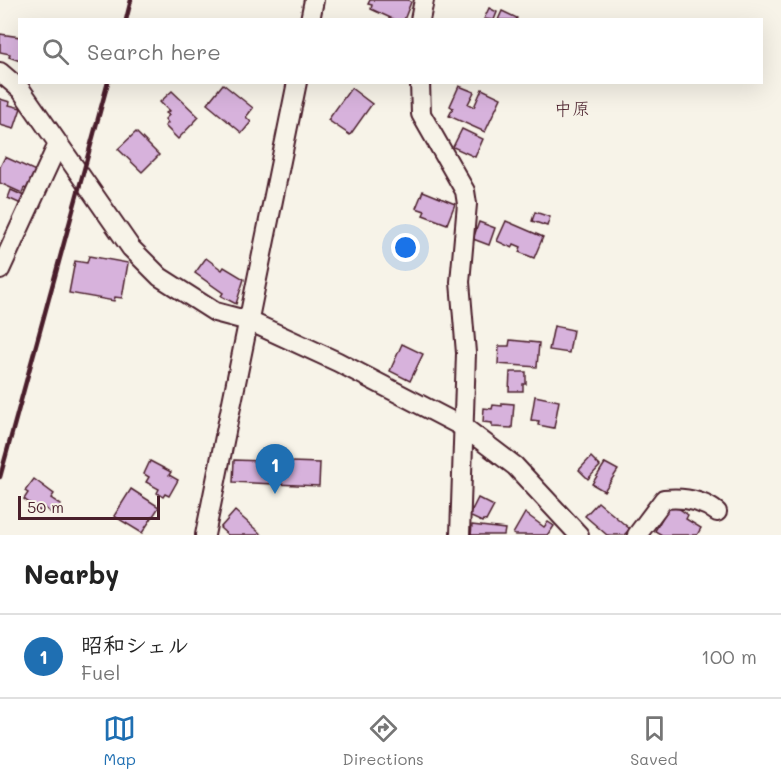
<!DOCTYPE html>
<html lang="en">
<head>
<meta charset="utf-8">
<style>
  :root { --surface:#fff; --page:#f6f6f6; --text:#222; --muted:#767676; --line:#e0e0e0; --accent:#1f6fb2 }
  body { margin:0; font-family:Mali,"Klee One",sans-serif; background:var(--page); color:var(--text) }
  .scale { position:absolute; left:18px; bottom:15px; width:142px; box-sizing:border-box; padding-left:6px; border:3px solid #4a1f2b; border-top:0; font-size:16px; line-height:21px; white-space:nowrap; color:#4a1f2b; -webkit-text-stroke:4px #f7f3e8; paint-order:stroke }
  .you { position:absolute; left:406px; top:248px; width:21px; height:21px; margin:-15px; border:4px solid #fff; border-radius:50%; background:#1a73e8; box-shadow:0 0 0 9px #1a73e833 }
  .badge { display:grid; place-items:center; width:39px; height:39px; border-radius:50%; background:var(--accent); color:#fff; font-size:20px; font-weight:700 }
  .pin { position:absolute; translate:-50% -50px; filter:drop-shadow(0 2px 3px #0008) }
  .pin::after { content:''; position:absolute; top:32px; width:21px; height:18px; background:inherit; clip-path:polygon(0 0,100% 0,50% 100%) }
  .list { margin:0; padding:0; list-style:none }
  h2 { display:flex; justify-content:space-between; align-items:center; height:78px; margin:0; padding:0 24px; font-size:26px }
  h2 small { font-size:20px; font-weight:400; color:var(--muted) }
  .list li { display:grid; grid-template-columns:39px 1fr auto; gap:18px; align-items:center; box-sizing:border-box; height:84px; padding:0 24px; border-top:2px solid var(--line) }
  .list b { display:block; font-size:22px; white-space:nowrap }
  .list p { margin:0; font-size:20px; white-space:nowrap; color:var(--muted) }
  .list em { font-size:20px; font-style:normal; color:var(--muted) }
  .icon { flex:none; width:33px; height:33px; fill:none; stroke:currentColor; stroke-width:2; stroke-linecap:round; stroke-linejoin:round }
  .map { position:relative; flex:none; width:781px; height:535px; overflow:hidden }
  .search { position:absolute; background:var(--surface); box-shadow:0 6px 24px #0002; left:18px; right:18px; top:18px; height:66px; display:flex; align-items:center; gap:15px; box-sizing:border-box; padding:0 21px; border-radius:0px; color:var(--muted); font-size:22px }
  .sheet { height:162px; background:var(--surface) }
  nav { display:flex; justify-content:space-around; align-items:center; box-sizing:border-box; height:84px; border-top:2px solid var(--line); background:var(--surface); font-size:16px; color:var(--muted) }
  nav a { display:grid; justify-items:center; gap:3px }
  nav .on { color:var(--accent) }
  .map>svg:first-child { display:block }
  .building { fill:#d7b2dc; stroke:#4a1f2b; stroke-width:1.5 }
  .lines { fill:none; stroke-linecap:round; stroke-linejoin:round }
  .minor-casing { stroke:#4a1f2b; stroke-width:22 }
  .minor { stroke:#f7f3e8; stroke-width:18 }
  .rail { stroke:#4a1f2b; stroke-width:4.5 }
  .labels { text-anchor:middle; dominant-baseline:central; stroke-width:4.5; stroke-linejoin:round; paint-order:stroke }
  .neighbourhood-label { font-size:18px; fill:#4a1f2b; stroke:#f7f3e8 }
</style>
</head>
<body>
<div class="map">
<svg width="781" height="535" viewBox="0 0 781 535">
  <rect width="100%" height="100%" fill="#f7f3e8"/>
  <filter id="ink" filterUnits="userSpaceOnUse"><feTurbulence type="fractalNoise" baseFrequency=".0167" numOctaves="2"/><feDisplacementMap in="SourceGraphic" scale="12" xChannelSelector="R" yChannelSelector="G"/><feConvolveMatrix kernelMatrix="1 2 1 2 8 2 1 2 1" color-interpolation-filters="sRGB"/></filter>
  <g filter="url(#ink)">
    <!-- building -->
    <g class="building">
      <polygon points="370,0 408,0 411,2 404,20 395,20 371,9 372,5 368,4"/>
      <polygon points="489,8 497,12 494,20 484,19"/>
      <polygon points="502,11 517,18 516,20 498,20"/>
      <polygon points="0,34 20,37 20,61 9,57 10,54 0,52"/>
      <polygon points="223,84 253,108 246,117 251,122 242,133 207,104"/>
      <polygon points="459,86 474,92 468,104 474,107 482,89 501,98 485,132 449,116 453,108 450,106"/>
      <polygon points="351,88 372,104 350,135 328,120"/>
      <polygon points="172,91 199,117 178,139 165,126 168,123 165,119 169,115 166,113 169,111 160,102"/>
      <polygon points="0,99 10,102 9,105 21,108 14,129 0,125"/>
      <polygon points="462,129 483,139 475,157 453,147"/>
      <polygon points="136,132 159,155 142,172 118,149"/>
      <polygon points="5,157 38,172 29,190 24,188 22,193 0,183 0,167"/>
      <polygon points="11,190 24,196 21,204 8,198"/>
      <polygon points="423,191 455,204 447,224 423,215 425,211 416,208"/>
      <polygon points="535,212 550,217 547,226 532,221"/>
      <polygon points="506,221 543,237 534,258 519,252 521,247 514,244 512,248 497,241"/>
      <polygon points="479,222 495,228 489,245 473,239"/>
      <polygon points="89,256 128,263 122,298 115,297 114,301 69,293 75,261 87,263"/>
      <polygon points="206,258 222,270 224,267 244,279 236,304 221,296 223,293 195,273"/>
      <polygon points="554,326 573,330 569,353 549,350"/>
      <polygon points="510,340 539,343 537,367 498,364 499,346 509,346"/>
      <polygon points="402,344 423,354 410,381 390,371"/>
      <polygon points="510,372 526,372 526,384 523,384 523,391 509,391"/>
      <polygon points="535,396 559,401 554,428 538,425 539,421 531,420"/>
      <polygon points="502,403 514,404 512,428 492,427 492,423 483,422 484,408 492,409 493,405 502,406"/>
      <polygon points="591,457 600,466 588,479 579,470"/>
      <polygon points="234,460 320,463 319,486 233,482"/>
      <polygon points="150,461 171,472 169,475 178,480 169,496 165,494 163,497 157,493 159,489 146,482 149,477 144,474"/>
      <polygon points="605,463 618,470 604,491 592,484"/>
      <polygon points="34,479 54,494 51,498 61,505 54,515 43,507 40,511 24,499 28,493 25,491"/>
      <polygon points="131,489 159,507 142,533 114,516"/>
      <polygon points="478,498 494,506 486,521 483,520 482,522 469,516"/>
      <polygon points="598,502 630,529 624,535 607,535 585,516"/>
      <polygon points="671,503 688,515 686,519 701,528 697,535 662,535 655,531"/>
      <polygon points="235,511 262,535 228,535 220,528"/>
      <polygon points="525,513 544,527 548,522 554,526 548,535 515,535 513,534"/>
      <polygon points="472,525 505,529 504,535 471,535"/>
    </g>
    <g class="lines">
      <defs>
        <g id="minor">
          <polyline points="310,20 314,0"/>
          <polyline points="420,20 424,0"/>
          <polyline points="0,72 21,90 131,248 160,277 215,312 249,321 338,362 465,428 515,466 579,535"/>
          <polyline points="420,82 421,114 465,191 467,204 460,282 466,353 460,535"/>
          <polyline points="0,270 58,144"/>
          <polyline points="205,535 297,82"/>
          <path d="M637,535L664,499C683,497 702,500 717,512"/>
        </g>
      </defs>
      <!-- minor casing -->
      <use href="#minor" class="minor-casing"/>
      <!-- minor -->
      <use href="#minor" class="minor"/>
      <!-- rail -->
      <g class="rail">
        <polyline points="126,20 131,0"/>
        <polyline points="0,477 108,82"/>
      </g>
    </g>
  </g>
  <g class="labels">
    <!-- neighbourhood labels -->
    <g class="neighbourhood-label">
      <text x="572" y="108">中原</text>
    </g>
  </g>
</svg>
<div class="scale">50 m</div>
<div class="you"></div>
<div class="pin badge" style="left:275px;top:494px">1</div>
<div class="search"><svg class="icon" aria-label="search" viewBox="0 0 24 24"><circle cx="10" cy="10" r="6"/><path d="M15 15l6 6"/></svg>Search here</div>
</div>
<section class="sheet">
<h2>Nearby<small></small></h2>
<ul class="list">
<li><span class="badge">1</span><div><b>昭和シェル</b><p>Fuel</p></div><em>100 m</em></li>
</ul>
</section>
<nav>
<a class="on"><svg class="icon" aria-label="map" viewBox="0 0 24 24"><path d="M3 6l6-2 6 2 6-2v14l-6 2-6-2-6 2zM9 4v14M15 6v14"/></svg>Map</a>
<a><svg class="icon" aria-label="directions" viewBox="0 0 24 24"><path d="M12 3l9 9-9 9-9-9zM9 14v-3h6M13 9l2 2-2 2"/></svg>Directions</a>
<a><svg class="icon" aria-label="saved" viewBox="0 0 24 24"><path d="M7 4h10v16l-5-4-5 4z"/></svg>Saved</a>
</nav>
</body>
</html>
